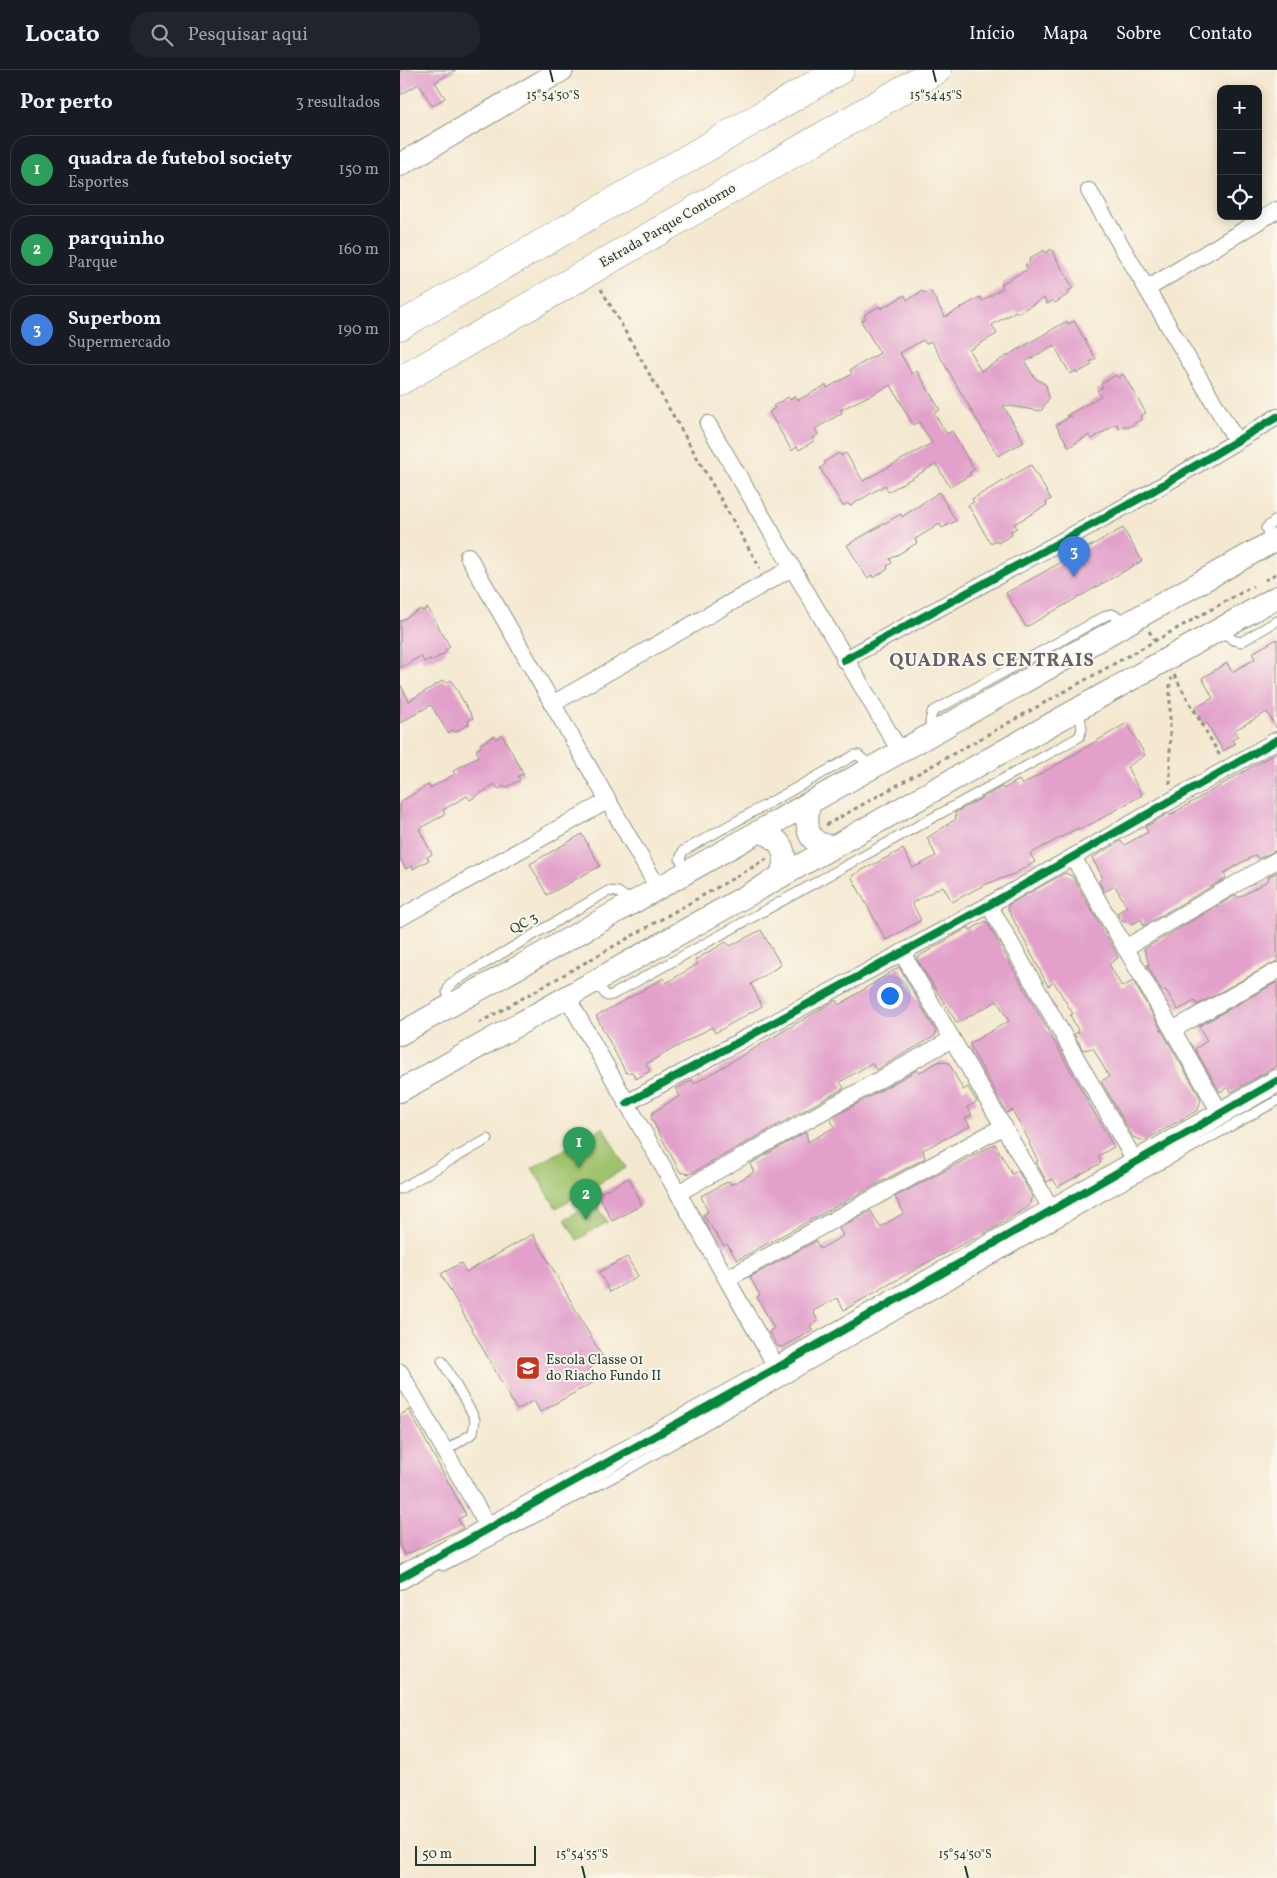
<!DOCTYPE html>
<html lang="pt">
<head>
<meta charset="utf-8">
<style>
  :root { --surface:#171b24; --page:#20242c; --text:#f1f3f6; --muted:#9ea1a6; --line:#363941; --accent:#7c3aed }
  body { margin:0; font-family:Vollkorn,serif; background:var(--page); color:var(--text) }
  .controls { position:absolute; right:15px; top:15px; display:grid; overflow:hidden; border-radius:10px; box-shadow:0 2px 12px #0003 }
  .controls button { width:45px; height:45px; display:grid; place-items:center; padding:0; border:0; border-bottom:1px solid var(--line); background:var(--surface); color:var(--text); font:25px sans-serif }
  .scale { position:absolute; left:15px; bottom:12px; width:121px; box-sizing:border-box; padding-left:5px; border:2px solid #1f3d34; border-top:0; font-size:14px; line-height:18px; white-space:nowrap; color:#1f3d34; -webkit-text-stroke:4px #fbf7ec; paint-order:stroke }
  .you { position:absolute; left:489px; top:925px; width:18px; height:18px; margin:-12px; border:4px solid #fff; border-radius:50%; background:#1a73e8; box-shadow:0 0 0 8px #1a73e833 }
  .badge { display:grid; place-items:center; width:32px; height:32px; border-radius:50%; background:var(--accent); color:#fff; font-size:16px; font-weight:700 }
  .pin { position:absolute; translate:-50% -41px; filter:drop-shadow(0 1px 2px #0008) }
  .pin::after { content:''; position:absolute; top:26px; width:18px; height:15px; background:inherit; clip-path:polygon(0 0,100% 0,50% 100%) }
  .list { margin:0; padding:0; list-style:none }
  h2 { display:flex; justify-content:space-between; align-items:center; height:65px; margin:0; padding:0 20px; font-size:21px }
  h2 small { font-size:16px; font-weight:400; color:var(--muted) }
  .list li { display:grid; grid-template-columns:32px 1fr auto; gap:15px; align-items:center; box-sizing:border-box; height:70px; margin:0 10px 10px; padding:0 10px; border:1px solid var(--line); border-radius:20px }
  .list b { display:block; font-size:19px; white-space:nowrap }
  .list p { margin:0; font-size:16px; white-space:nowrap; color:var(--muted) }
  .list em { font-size:16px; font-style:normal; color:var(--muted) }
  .icon { flex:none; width:28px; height:28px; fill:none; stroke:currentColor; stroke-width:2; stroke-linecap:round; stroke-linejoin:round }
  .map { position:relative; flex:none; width:877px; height:1808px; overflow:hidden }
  header { display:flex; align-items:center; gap:30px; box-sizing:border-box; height:70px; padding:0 25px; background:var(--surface); border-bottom:1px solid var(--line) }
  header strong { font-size:24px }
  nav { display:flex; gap:28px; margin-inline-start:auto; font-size:18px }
  .search { width:350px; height:45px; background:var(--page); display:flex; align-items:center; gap:12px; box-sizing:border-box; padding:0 18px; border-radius:20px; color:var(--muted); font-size:19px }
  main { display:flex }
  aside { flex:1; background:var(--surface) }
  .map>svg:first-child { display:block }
  .green { fill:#a0c36d; stroke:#608050 }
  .building { fill:#e2a0cb }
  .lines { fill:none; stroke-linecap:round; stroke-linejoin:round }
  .lane-casing { stroke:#8a9282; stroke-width:11 }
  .street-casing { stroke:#8a9282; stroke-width:18 }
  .secondary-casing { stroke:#8a9282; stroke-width:24 }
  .highway-casing { stroke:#8a9282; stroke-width:29 }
  .path { stroke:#8a9282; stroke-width:3; stroke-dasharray:4 4; stroke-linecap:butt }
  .lane { stroke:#fff; stroke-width:9 }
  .street { stroke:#fff; stroke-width:16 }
  .secondary { stroke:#fff; stroke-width:22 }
  .highway { stroke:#fff; stroke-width:28 }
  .cycleway-casing { stroke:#fbf7ec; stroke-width:11 }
  .cycleway { stroke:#00873e; stroke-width:8 }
  .ticks { fill:none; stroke:#1f3d34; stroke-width:2 }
  .labels { text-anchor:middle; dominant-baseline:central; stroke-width:4; stroke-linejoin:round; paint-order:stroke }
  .street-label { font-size:14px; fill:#1f3d34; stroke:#fbf7ec }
  .poi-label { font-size:14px; fill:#1f3d34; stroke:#fbf7ec; text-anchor:start }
  .district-label { font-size:19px; font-weight:bold; letter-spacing:1px; fill:#636069; stroke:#fbf7ec }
  .ticks-label { font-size:12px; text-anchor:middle; fill:#1f3d34; stroke:#fbf7ec; stroke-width:4; stroke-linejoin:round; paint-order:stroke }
</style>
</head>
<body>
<header>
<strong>Locato</strong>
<div class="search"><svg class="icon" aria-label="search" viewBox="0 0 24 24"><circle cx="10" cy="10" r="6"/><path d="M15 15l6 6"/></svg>Pesquisar aqui</div>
<nav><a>Início</a><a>Mapa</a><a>Sobre</a><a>Contato</a></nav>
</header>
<main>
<aside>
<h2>Por perto<small>3 resultados</small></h2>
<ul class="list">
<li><span class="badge" style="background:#2e9e5b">1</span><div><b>quadra de futebol society</b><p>Esportes</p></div><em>150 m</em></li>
<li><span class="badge" style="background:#2e9e5b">2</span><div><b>parquinho</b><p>Parque</p></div><em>160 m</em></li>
<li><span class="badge" style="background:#3f7fe0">3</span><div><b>Superbom</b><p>Supermercado</p></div><em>190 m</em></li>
</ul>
</aside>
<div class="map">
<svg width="877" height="1808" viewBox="0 0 877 1808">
  <rect width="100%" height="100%" fill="#fbf7ec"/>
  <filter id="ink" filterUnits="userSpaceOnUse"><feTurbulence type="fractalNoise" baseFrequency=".02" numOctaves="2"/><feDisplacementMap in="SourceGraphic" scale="10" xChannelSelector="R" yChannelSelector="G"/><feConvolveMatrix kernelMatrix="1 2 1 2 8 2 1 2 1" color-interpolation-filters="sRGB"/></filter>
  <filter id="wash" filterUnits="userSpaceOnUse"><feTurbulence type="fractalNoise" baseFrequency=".0096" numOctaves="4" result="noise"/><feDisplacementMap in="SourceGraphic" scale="20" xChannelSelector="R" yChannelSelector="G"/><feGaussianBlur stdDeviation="1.12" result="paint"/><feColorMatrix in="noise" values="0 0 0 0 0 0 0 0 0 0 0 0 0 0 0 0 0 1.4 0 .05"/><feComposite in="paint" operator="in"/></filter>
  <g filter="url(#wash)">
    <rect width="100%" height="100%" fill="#f4e8d0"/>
    <!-- green -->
    <g class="green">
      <polygon points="203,1057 226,1098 156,1138 132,1098"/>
      <polygon points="195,1131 207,1152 177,1170 165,1149"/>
    </g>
    <g id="blocks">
      <!-- building -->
      <g class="building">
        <polygon points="0,0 56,0 35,12 45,28 32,36 19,14 0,25"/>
        <polygon points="651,179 673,218 668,221 669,224 655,233 653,230 647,234 644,228 618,243 616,241 592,255 597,264 569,280 581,301 667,251 668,254 674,251 696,289 690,292 692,295 677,303 676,301 670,304 654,275 625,292 635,308 646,315 649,328 641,341 603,335 624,372 598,386 531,271 526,274 523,270 500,283 512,304 517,301 540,340 534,343 547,364 552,361 574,400 569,403 570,405 550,417 536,394 488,422 485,415 450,436 448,433 443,436 420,398 426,394 424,392 439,383 441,386 446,383 463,411 532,373 519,352 513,355 491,315 440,340 442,343 415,359 418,365 412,368 414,371 399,380 397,377 392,381 369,342 375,338 373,336 388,327 390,330 395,326 398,330 426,315 427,318 452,304 450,300 480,283 461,251 466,248 464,245 480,236 481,239 505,225 507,230 522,221 524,223 530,220 545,247 580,227 582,231 603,218 601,214 628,199 625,195 630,192 629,189 644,180 646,183"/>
        <polygon points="723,304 746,343 740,346 742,349 727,358 725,355 719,359 717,354 692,369 689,365 669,377 656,355 671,346 666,346 701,326 697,320 703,317 701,314 716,305 718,308"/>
        <polygon points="631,395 651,429 646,432 647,435 614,454 617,458 611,461 612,465 598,473 596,470 591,474 568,435 574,432 572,429"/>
        <polygon points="539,422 556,451 542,458 540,454 515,469 517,473 490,489 492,493 487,496 488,499 473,508 472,505 467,508 447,475 501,444 502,447"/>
        <polygon points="723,458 742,491 626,557 606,523"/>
        <polygon points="28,538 50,577 45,580 46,583 31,591 30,589 24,592 21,586 0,598 0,551 21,539 22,541"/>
        <polygon points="877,569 877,659 867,642 835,660 838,666 832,670 835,674 823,681 807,653 804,655 795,638 813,628 802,608 827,593 832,602 855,589 852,583"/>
        <polygon points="44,610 46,613 51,610 73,648 68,651 69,654 55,662 53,660 48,663 31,635 0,653 0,614 9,631"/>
        <polygon points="727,653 745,685 727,697 742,725 695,752 679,760 678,758 630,784 635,792 614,804 584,815 552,832 543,816 512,833 521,850 486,870 452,808 453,805 503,779 513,798 536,786 527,768 556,749 555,743 602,717 603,719 619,710 622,715"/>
        <polygon points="102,665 124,704 118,706 120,710 105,718 104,716 98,719 95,714 70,730 67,726 43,740 45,744 19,759 32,784 27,787 29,790 13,799 12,796 6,799 0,788 0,732 28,715 30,718 55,704 53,701 79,686 76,680 81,677 80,674 94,666 96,669"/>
        <polygon points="877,682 877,780 858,789 856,785 839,794 824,803 826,808 743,856 742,849 732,854 721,850 717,843 727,837 715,816 704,822 699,811 703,808 692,788 721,771 724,775 748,762 745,757 769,743 770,745"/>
        <polygon points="182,764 200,796 147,825 130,794"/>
        <polygon points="877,802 877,891 797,935 795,931 778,940 766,920 762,921 747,895 749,894 744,879 836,825 838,828 869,810 868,807"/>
        <polygon points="665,803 672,806 714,879 718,888 709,894 722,917 733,911 801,1029 798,1040 744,1071 733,1067 701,1011 709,1007 693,978 683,980 674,964 679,962 670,945 673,944 654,912 648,916 608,839 608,835"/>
        <polygon points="586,851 714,1077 698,1086 701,1093 658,1117 653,1109 647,1112 636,1092 638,1091 629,1074 630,1072 612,1040 607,1043 572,980 570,973 609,951 597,931 557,953 516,888 569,857 570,860"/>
        <polygon points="361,860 381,895 351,914 362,936 315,963 312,957 246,994 250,1001 236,1009 232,1002 226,1003 196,946 264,908 266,913 298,894 295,890 326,872 330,876"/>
        <polygon points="499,897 536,962 535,966 476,1000 472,993 440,1012 444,1018 290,1104 280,1102 251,1048 253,1042 280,1026 276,1019 292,1010 294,1014 436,930 439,935"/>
        <polygon points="877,912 877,996 831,1022 828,1017 820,1022 795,979 807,971 799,956"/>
        <polygon points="540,991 549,993 563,1020 568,1017 577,1032 567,1037 572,1045 565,1048 570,1056 523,1080 525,1088 337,1190 327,1174 324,1176 303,1145 308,1142 301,1126 329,1111 331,1115 354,1102 350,1094 406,1062 408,1072 435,1057 430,1049 517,1000 519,1003"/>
        <polygon points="595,1074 612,1104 618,1101 632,1126 629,1136 588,1162 539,1186 444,1240 437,1228 413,1241 418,1251 410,1256 413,1260 383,1277 377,1276 369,1262 374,1258 357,1227 360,1225 350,1207 416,1171 420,1179 443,1166 439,1158 471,1141 480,1157 504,1143 495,1127"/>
        <polygon points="229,1108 242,1135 212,1151 198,1124"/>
        <polygon points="133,1164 204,1290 187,1300 194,1312 140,1342 134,1330 117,1340 41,1204 61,1193 66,1202"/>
        <polygon points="227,1187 238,1206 210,1222 199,1202"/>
        <polygon points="9,1340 66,1445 58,1449 63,1458 5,1485 0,1476 0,1345"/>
      </g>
    </g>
  </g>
  <g filter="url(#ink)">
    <use href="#blocks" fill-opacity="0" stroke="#8a9282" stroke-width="1"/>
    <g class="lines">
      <defs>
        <g id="lane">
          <polyline points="871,472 866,458 877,449"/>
          <polyline points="821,560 833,570 841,572 877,551"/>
          <polyline points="532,663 530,652 532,642 707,545 712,544 726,551"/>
          <polyline points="286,801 280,789 283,781 455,685 458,685 471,696"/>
          <polyline points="194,911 207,926 212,925 679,667 682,659 679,639"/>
          <polyline points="51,933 47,922 50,914 208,821 218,822 232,832"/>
          <polyline points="0,1119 88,1069"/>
          <polyline points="42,1291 72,1343 75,1350 73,1363 45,1381"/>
          <polyline points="43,1496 227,1400 701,1127 877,1031"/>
        </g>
        <g id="street">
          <polyline points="689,121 836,370"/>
          <polyline points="747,219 877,140"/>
          <polyline points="308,354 501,683"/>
          <polyline points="68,486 258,818"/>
          <polyline points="444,590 746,425 877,347"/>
          <polyline points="152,634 392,498"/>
          <polyline points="673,787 821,1044"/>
          <polyline points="589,835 735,1091"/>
          <polyline points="0,848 207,731"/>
          <polyline points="725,878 877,790"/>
          <polyline points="502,883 652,1140"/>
          <polyline points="167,927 377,1298"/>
          <polyline points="774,959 877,901"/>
          <polyline points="227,1033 589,835 877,670"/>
          <polyline points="278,1123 552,969"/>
          <polyline points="328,1208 604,1056"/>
          <polyline points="0,1302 90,1460"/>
        </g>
        <g id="secondary">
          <polyline points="0,95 162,0"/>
          <path d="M409,734C405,756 406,775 432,776"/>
          <path d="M361,762C384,769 389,786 380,807"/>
          <polyline points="0,964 877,469"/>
          <polyline points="0,1021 877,527"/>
          <polyline points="0,1508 377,1298 877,1011"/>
        </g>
        <g id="highway">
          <polyline points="0,256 440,0"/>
          <polyline points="0,311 537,0"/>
        </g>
      </defs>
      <!-- lane casing -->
      <use href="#lane" class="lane-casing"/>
      <!-- street casing -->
      <use href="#street" class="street-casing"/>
      <!-- secondary casing -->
      <use href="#secondary" class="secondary-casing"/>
      <!-- highway casing -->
      <use href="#highway" class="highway-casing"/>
      <!-- path -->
      <g class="path">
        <polyline points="201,219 360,498"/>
        <polyline points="865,510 877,503"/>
        <polyline points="749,561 756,573"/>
        <polyline points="774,605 820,686"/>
        <polyline points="770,714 770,612 772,608"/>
        <polyline points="426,755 853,516"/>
        <polyline points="79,953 367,789"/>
      </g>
      <!-- lane -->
      <use href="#lane" class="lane"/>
      <!-- street -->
      <use href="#street" class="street"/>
      <!-- secondary -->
      <use href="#secondary" class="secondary"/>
      <!-- highway -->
      <use href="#highway" class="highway"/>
      <defs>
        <g id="cycleway">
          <polyline points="444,590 746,425 877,347"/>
          <polyline points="227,1033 589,835 877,670"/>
          <polyline points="0,1508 377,1298 877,1011"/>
        </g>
      </defs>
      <!-- cycleway casing -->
      <use href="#cycleway" class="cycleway-casing"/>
      <!-- cycleway -->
      <use href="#cycleway" class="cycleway"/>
    </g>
  </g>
  <!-- ticks -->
  <path class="ticks" d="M150,0L153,12M533,0L536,12M182,1796L185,1808M565,1796L568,1808"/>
  <!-- icons -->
  <defs>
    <symbol id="school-square" viewBox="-11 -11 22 22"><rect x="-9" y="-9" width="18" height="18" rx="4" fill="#c8321e" stroke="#fbf7ec"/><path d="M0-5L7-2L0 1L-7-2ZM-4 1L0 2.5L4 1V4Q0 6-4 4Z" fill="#fff"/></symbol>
  </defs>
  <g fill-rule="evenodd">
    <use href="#school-square" x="114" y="1284" width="28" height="28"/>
  </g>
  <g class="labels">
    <!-- street labels -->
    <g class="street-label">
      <text transform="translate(268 156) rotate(-30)">Estrada Parque Contorno</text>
      <text transform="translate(124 854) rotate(-30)">QC 3</text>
    </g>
    <!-- poi labels -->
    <g class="poi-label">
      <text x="146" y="1290">Escola Classe 01<tspan x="146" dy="16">do Riacho Fundo II</tspan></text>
    </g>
    <!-- district labels -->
    <g class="district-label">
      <text x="592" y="591">QUADRAS CENTRAIS</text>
    </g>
  </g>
  <g class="ticks-label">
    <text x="153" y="29">15°54'50"S</text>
    <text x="536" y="29">15°54'45"S</text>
    <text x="182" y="1788">15°54'55"S</text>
    <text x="565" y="1788">15°54'50"S</text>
  </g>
</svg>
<div class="controls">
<button>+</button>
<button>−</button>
<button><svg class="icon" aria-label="locate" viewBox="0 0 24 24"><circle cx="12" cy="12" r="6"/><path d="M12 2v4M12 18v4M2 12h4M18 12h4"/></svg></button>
</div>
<div class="scale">50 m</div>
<div class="you"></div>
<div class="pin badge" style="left:179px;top:1098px;background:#2e9e5b">1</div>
<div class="pin badge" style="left:186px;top:1150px;background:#2e9e5b">2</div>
<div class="pin badge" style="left:674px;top:507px;background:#3f7fe0">3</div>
</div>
</main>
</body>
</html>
